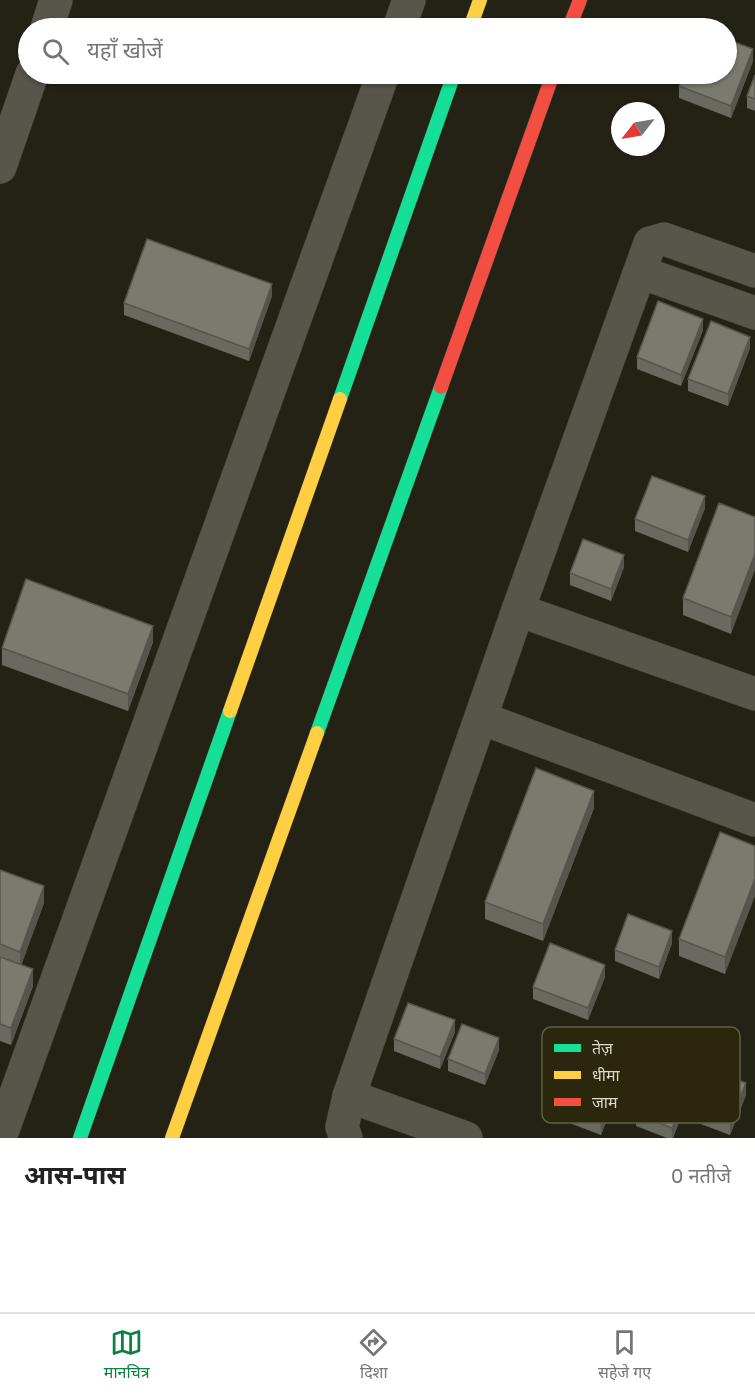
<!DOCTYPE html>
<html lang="hi">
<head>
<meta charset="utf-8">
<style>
  :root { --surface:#fff; --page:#f2f2f2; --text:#222; --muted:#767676; --line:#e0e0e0; --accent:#0b8043 }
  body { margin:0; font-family:"Golos Text","Noto Sans Devanagari",sans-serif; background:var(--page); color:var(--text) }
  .compass { position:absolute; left:611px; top:102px; width:54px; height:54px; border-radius:50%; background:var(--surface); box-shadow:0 2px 4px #0004; rotate:239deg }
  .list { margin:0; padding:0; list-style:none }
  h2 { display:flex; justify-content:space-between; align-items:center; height:78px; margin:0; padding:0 24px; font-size:26px }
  h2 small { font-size:20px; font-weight:400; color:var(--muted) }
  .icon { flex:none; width:33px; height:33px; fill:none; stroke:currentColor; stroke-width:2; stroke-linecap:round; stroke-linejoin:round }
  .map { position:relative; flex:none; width:755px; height:1138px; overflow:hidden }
  .search { position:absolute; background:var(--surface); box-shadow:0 2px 4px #0004; left:18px; right:18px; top:18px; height:66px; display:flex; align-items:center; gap:15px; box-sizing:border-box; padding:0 21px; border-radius:33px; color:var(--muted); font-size:22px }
  .sheet { height:174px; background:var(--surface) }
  nav { display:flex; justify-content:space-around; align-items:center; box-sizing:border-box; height:84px; border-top:2px solid var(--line); background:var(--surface); font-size:16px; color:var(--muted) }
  nav a { display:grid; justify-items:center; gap:3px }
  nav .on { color:var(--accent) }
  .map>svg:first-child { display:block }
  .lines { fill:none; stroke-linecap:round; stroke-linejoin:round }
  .street-casing { stroke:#3f3d32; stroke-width:34 }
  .fast-casing { stroke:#3f3d32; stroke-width:15 }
  .slow-casing { stroke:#3f3d32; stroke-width:15 }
  .jam-casing { stroke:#3f3d32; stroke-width:15 }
  .street { stroke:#58564b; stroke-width:33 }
  .fast { stroke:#16e098; stroke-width:14 }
  .slow { stroke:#ffcf43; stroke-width:14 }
  .jam { stroke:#f24e42; stroke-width:14 }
  .wall { fill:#6a695f }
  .shaded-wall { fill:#56554d }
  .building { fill:#7b7a6e; stroke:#56554d; stroke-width:1.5 }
  .key { fill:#2b270d; stroke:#605d46; stroke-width:1.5 }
  .key-label { font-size:16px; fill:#dcdacb }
</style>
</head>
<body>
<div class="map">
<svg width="755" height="1138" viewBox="0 0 755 1138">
  <rect width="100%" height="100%" fill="#242214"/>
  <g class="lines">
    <defs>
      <g id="street">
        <polyline points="47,28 56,0"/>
        <polyline points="399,28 409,0"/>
        <polyline points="0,167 32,74"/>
        <polyline points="640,272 755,313"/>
        <polyline points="518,610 755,694"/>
        <polyline points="481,718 755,820"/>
        <polyline points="349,1096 466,1138"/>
        <polyline points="0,1138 383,74"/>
        <polyline points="346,1138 342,1127 349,1096 518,610 650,243 664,239 755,271"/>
      </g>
      <g id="fast">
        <polyline points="340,399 454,74"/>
        <polyline points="317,733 441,387"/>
        <polyline points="80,1138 230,711"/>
      </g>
      <g id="slow">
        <polyline points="470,28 480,0"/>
        <polyline points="230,711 340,399"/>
        <polyline points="172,1138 317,733"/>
      </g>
      <g id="jam">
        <polyline points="569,28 580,0"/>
        <polyline points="441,387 553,74"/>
      </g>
    </defs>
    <!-- street casing -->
    <use href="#street" class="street-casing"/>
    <!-- fast casing -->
    <use href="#fast" class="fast-casing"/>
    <!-- slow casing -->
    <use href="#slow" class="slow-casing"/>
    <!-- jam casing -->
    <use href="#jam" class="jam-casing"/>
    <!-- street -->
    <use href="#street" class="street"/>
    <!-- fast -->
    <use href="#fast" class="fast"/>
    <!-- slow -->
    <use href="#slow" class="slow"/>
    <!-- jam -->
    <use href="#jam" class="jam"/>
  </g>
  <!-- wall -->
  <g class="wall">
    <polygon points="753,61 731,118 679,98 679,86"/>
    <polygon points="755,75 755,111 747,108 747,96"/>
    <polygon points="272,296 249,361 124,315 124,303"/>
    <polygon points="703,330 681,386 637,369 637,357"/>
    <polygon points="750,348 728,406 688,391 688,379"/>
    <polygon points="705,508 688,552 635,531 635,519"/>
    <polygon points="755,517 731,634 683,615 683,598"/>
    <polygon points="624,567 611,601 570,585 570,573"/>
    <polygon points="153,642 128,711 2,665 2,648"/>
    <polygon points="594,808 543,941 485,919 485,902"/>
    <polygon points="755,846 725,974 679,956 679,939"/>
    <polygon points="0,870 44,903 21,965 33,986 11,1045 0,1041"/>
    <polygon points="672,943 659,979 615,961 615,950"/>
    <polygon points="605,977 588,1020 533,999 533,987"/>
    <polygon points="455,1032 440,1069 394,1051 394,1039"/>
    <polygon points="499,1050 485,1085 448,1071 448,1059"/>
    <polygon points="617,1094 601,1135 559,1119 559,1107"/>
    <polygon points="746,1095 730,1135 690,1120 690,1108"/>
    <polygon points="683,1112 673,1138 667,1138 636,1126 636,1114"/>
  </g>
  <!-- shaded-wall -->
  <g class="shaded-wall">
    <polygon points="753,49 753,61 731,118 731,106"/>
    <polygon points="272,284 272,296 249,361 249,349"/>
    <polygon points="703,319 703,330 681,386 681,375"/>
    <polygon points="750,337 750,348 728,406 728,394"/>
    <polygon points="705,496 705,508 688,552 688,540"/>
    <polygon points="755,554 755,570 731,634 731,617"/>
    <polygon points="624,555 624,567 611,601 611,589"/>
    <polygon points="153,626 153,642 128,711 128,694"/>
    <polygon points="594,791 594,808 543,941 543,924"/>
    <polygon points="755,879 755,896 725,974 725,957"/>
    <polygon points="44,886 44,903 20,969 20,952"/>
    <polygon points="672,931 672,943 659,979 659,967"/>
    <polygon points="605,965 605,977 588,1020 588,1008"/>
    <polygon points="33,969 33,986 11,1045 11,1028"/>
    <polygon points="455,1020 455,1032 440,1069 440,1057"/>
    <polygon points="499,1038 499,1050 485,1085 485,1074"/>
    <polygon points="617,1082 617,1094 601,1135 601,1124"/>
    <polygon points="746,1083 746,1095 730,1135 730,1123"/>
    <polygon points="683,1101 683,1112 672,1138 672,1128"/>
  </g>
  <!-- building -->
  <g class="building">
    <polygon points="726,39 753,49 731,106 679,86 684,74 726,74"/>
    <polygon points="755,75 755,99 747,96"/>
    <polygon points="147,239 272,284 249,349 124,303"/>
    <polygon points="658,301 703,319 681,375 637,357"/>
    <polygon points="711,321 750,337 728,394 688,379"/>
    <polygon points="652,476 705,496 688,540 635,519"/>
    <polygon points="719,503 755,517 755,554 731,617 683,598"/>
    <polygon points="583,539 624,555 611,589 570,573"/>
    <polygon points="26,579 153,626 128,694 2,648"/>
    <polygon points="536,768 594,791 543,924 485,902"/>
    <polygon points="720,832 755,846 755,879 725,957 679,939"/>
    <polygon points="0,870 44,886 20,952 0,944"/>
    <polygon points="628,914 672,931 659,967 615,950"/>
    <polygon points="550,943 605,965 588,1008 533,987"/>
    <polygon points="0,957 33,969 11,1028 0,1024"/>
    <polygon points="408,1003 455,1020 440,1057 394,1039"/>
    <polygon points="462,1024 499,1038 485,1074 448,1059"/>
    <polygon points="576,1065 617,1082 601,1124 559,1107"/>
    <polygon points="705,1068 746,1083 730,1123 690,1108"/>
    <polygon points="647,1087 683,1101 672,1128 636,1114"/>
  </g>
  <!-- legend -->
  <rect x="542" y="1027" width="198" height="96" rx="9" class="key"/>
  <rect x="554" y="1044" width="27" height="8" fill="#16e098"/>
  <rect x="554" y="1071" width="27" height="8" fill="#ffcf43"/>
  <rect x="554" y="1098" width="27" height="8" fill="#f24e42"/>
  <g class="key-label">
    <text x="592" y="1054">तेज़</text>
    <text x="592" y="1081">धीमा</text>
    <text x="592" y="1108">जाम</text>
  </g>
</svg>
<svg class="compass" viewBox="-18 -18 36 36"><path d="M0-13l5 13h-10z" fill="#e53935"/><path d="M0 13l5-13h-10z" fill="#767676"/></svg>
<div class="search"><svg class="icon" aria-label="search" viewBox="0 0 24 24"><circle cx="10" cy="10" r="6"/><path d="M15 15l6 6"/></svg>यहाँ खोजें</div>
</div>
<section class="sheet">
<h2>आस-पास<small>0 नतीजे</small></h2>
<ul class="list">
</ul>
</section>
<nav>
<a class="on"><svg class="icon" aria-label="map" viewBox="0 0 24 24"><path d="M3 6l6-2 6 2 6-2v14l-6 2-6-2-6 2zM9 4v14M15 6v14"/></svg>मानचित्र</a>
<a><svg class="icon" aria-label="directions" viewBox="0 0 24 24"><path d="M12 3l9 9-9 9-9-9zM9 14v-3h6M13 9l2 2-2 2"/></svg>दिशा</a>
<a><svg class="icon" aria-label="saved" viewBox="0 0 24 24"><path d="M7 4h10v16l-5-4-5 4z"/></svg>सहेजे गए</a>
</nav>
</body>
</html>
